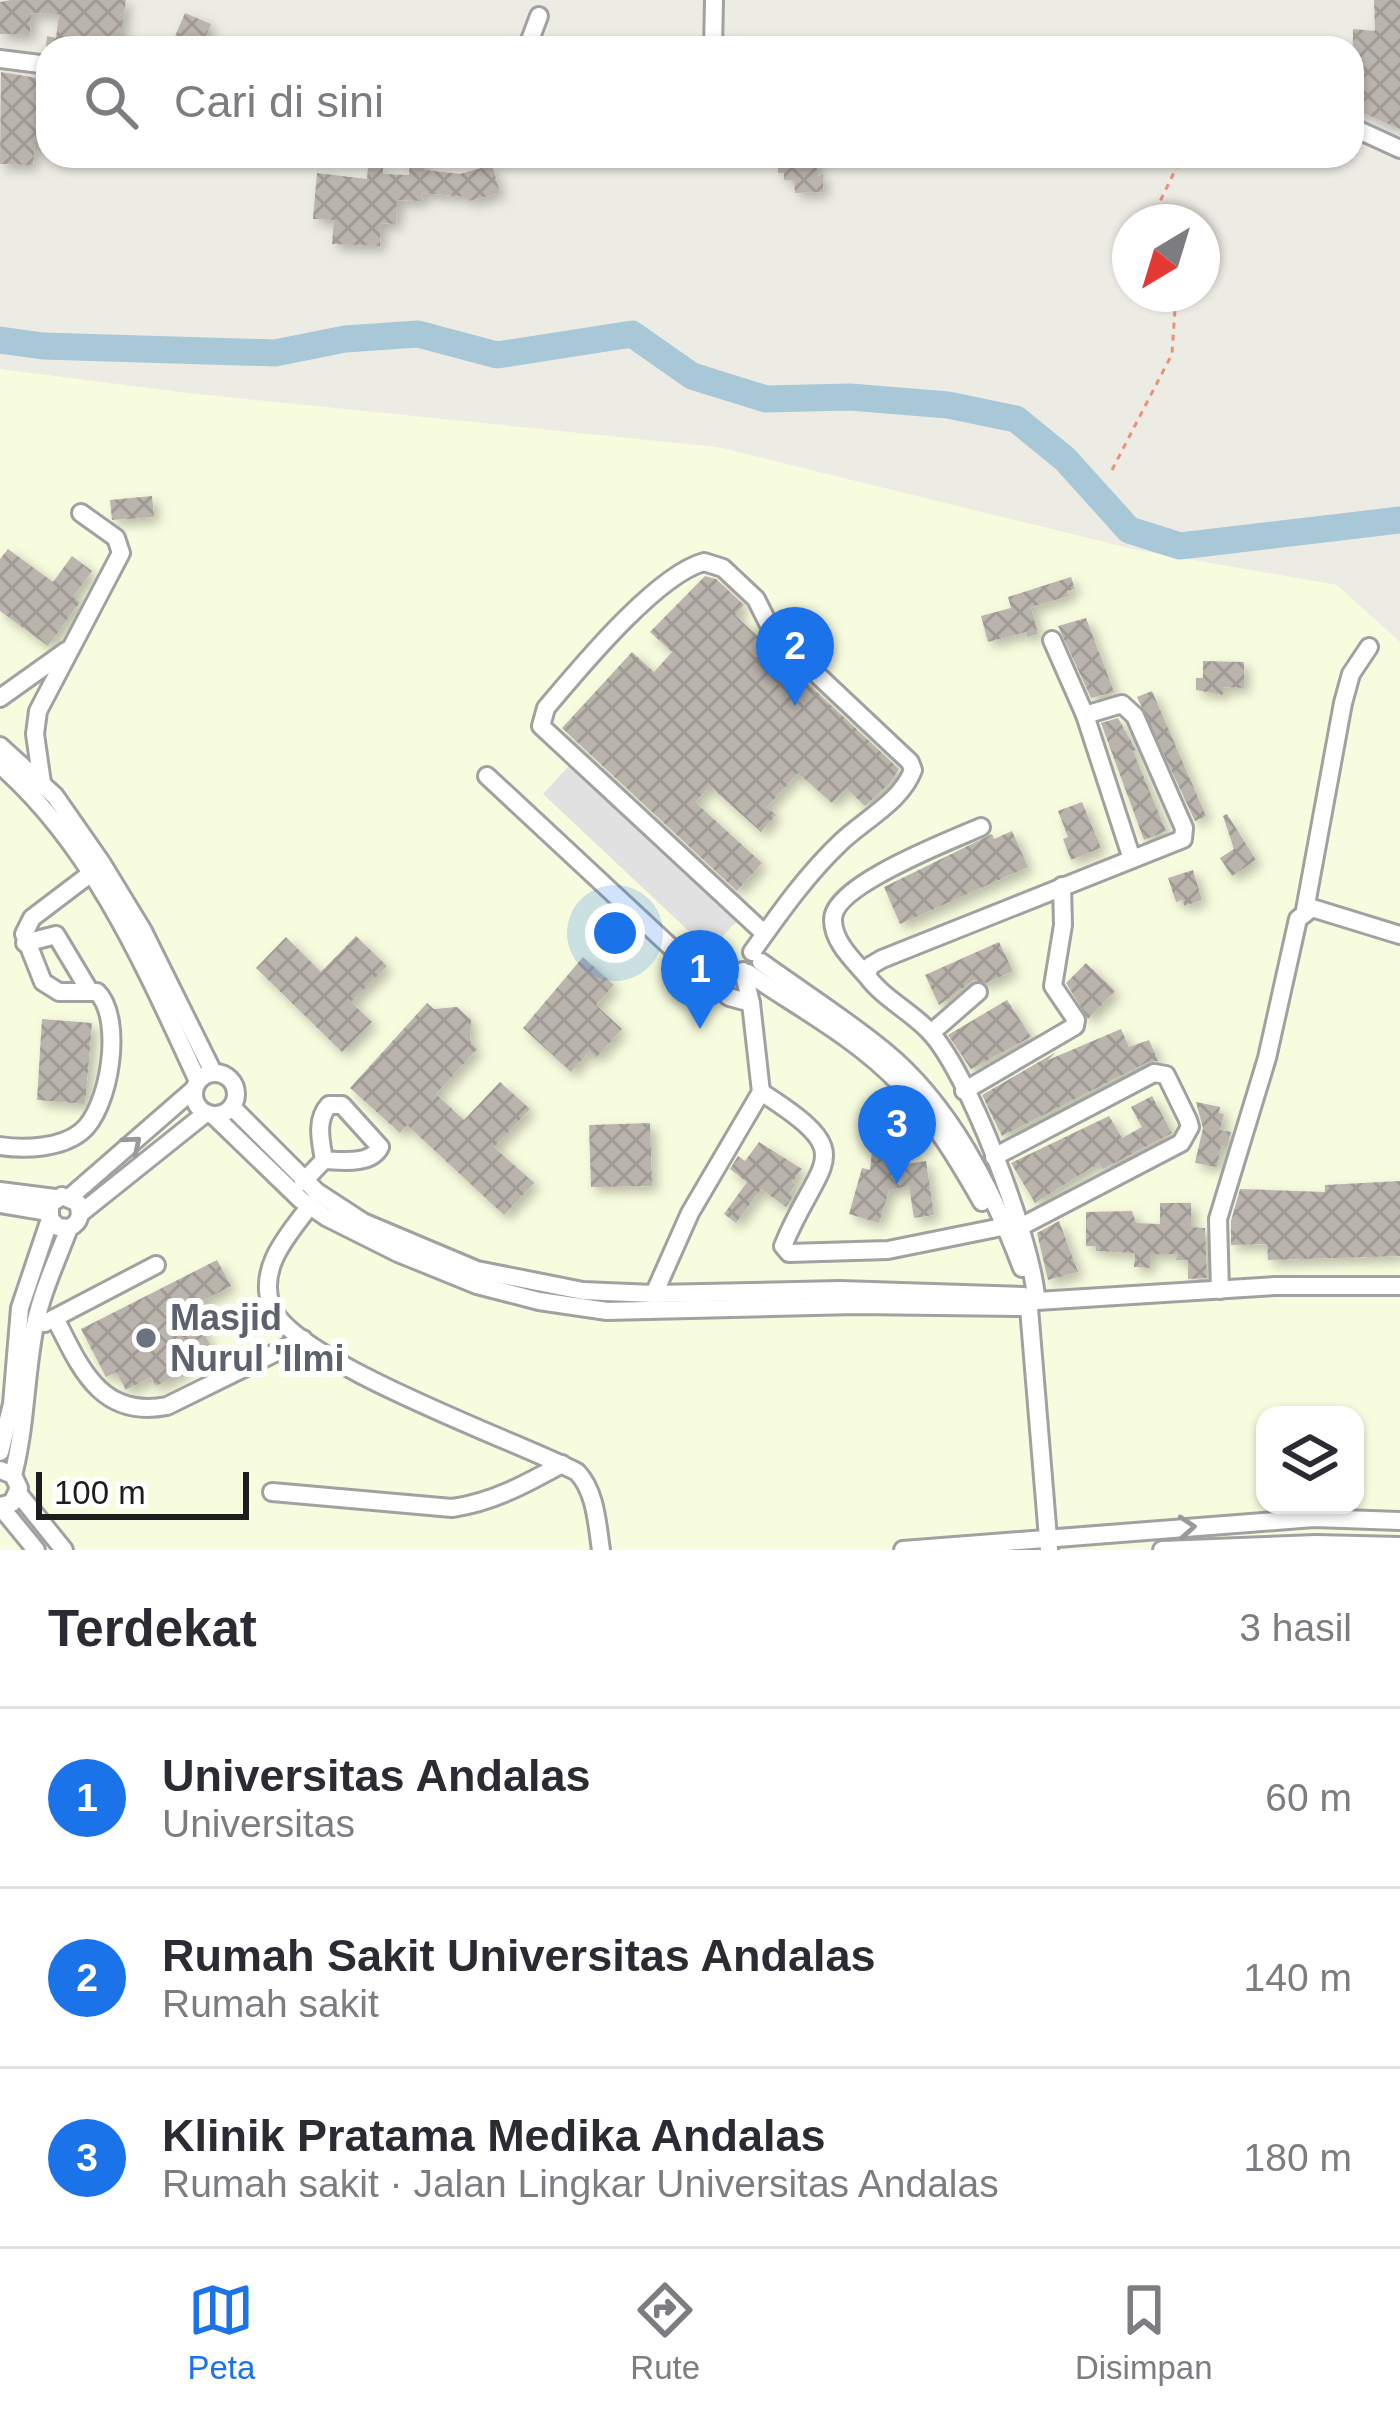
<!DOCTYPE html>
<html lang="id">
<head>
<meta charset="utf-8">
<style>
  :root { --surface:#fff; --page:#f2f2f3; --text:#2b2b33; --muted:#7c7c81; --line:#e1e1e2; --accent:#1a73e8 }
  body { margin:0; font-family:Helvetica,sans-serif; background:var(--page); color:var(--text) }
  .controls { position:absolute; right:36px; bottom:36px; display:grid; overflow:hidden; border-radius:24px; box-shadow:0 3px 9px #0004 }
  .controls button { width:108px; height:108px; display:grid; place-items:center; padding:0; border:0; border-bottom:3px solid var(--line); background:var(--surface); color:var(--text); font:60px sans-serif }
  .compass { position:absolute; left:1112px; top:204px; width:108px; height:108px; border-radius:50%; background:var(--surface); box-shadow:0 3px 9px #0004; rotate:218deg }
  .scale { position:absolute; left:36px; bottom:30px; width:213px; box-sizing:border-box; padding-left:12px; border:6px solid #1d1d1d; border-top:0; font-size:33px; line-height:42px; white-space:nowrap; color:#1d1d1d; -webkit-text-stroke:9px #fff; paint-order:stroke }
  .you { position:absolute; left:615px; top:933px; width:42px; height:42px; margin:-30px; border:9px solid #fff; border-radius:50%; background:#1a73e8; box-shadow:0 0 0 18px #1a73e833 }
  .badge { display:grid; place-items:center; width:78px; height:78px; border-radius:50%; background:var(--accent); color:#fff; font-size:39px; font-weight:700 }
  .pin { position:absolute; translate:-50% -99px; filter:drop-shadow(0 3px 6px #0008) }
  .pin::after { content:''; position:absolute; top:63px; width:42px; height:36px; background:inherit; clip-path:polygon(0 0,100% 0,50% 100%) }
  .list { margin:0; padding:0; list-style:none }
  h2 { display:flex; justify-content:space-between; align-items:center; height:156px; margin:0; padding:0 48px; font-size:51px }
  h2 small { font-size:39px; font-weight:400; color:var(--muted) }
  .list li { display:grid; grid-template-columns:78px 1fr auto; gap:36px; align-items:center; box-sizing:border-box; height:180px; padding:0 48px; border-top:3px solid var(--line) }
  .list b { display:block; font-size:45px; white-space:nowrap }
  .list p { margin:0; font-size:39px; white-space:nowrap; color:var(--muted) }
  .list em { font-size:39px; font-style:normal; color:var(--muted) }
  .icon { flex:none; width:66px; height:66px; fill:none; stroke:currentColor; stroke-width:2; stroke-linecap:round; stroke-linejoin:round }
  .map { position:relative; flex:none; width:1400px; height:1550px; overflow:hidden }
  .search { position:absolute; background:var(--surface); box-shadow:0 3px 9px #0004; left:36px; right:36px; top:36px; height:132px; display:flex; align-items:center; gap:30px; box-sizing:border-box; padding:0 42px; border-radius:36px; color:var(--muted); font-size:45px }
  .sheet { height:696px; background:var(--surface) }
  nav { display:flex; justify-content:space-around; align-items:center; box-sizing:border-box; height:168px; border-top:3px solid var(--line); background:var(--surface); font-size:33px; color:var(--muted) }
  nav a { display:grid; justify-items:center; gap:6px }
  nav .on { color:var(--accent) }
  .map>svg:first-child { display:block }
  .education { fill:#f8fcdf; fill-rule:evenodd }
  .parking { fill:#e1e1e1 }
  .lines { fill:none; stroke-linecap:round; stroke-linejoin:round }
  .river { stroke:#a8c7d7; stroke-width:27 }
  .building { fill:url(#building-cross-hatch); filter:url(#shadow) }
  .minor-casing { stroke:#a1a1a1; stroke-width:22 }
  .path { stroke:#ed9176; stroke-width:3; stroke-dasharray:6 6; stroke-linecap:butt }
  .minor { stroke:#fff; stroke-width:16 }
  .oneway { stroke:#999 }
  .worship-dot { fill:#6b7280; stroke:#fff; stroke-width:4.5 }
  .labels { text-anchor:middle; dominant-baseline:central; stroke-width:12; stroke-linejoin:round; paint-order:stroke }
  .worship-label { font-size:36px; font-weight:bold; fill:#5b616d; stroke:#fff; text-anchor:start }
</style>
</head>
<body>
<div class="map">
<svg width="1400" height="1550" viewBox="0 0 1400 1550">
  <defs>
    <pattern id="building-cross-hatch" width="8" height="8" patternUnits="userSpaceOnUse" patternTransform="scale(3)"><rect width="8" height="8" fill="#bab4ad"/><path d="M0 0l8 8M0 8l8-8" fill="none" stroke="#9f9a94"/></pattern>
    <filter id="shadow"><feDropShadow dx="5.5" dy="5.5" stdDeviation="6" flood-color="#0004"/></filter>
  </defs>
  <rect width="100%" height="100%" fill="#edece4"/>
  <!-- education -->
  <path class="education" d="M0,369L188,393L717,447L1137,550L1337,585L1400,642V1550H0ZM1265,1415H1355V1505H1265Z"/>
  <!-- parking -->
  <polygon class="parking" points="579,755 746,912 709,950 543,794"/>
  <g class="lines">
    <!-- river -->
    <polyline class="river" points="0,340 43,346 275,353 345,339 418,334 497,355 632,334 692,376 766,399 850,397 948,405 1016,419 1065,459 1129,530 1180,546 1400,520"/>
  </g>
  <!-- building -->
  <g class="building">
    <polygon points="11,0 126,0 119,48 46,48 47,36 56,38 59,14 31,13 30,35 0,34 0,2"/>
    <polygon points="1374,0 1400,0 1400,129 1352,108 1353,29 1375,31"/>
    <polygon points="185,13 211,24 201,48 170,48"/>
    <polygon points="1,72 48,80 48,134 46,142 35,141 33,165 0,164"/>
    <polygon points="816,156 817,176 823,175 823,192 795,193 794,180 784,180 784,173 778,173 778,157"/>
    <polygon points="410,160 424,161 424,170 460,174 492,165 500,193 469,201 467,197 423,193 422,201 397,200 396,224 381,223 380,246 332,244 334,220 313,219 317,173 367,179 368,167 383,168 383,174 409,175"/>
    <polygon points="152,496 154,517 112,520 110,500"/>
    <polygon points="8,549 53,582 72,556 92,571 73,597 80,602 48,646 0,611 0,559"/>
    <polygon points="705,576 716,579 744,605 735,615 899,769 890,783 865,806 846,788 832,803 798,773 767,807 776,815 761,832 710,786 695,802 762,863 737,891 562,728 632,652 654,672 672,652 650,632"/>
    <polygon points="1071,577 1075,589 1067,591 1069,596 1031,607 1038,634 1027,637 1026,632 988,642 981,616 1011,608 1008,597"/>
    <polygon points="1086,618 1114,692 1091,698 1058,626"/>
    <polygon points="1203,661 1244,662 1244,688 1223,687 1223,695 1196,690 1196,678 1203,678"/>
    <polygon points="1152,691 1206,816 1195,821 1137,697"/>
    <polygon points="1118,718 1136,750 1133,751 1166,831 1144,840 1101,723"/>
    <polygon points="1082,802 1101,848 1071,860 1063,839 1068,837 1058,811"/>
    <polygon points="1227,814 1256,860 1232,876 1220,858 1234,849 1223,816"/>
    <polygon points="1012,831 1028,867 900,924 884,887 992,834 994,839"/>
    <polygon points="1193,870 1202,900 1184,906 1183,900 1176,902 1168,878"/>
    <polygon points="356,936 387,966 351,1002 372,1022 342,1052 256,968 286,937 321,972"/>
    <polygon points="999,942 1013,971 987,983 974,980 939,1005 925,975"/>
    <polygon points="583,957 614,985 596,1005 622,1029 596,1058 589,1051 571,1072 523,1028"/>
    <polygon points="1086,963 1115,991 1088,1019 1066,983"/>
    <polygon points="1007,1000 1031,1037 971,1069 948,1035"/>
    <polygon points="427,1003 434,1009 457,1007 471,1020 470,1042 477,1049 436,1094 464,1120 500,1082 530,1109 494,1147 534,1183 504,1215 407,1125 400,1133 350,1088"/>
    <polygon points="42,1019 92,1023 85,1104 37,1100"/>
    <polygon points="1121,1029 1129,1047 1149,1040 1158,1061 1148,1062 1002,1136 982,1095 1056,1052 1048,1060"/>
    <polygon points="1152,1096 1172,1133 1103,1169 1099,1163 1035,1203 1011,1163 1109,1116 1122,1138 1142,1127 1131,1107"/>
    <polygon points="1196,1102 1220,1107 1219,1113 1224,1114 1220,1130 1231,1132 1227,1147 1221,1146 1217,1167 1195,1163 1203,1128"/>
    <polygon points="650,1123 652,1186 591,1187 589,1125"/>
    <polygon points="759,1142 802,1169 792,1182 796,1184 790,1193 793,1196 786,1207 761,1189 736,1223 724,1214 747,1182 730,1169 738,1156 745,1161"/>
    <polygon points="872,1151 888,1153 887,1167 926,1161 934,1215 914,1218 909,1186 889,1190 879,1223 849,1214 862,1168 870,1170"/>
    <polygon points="1400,1181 1400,1256 1268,1260 1267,1244 1231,1245 1231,1221 1240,1189 1325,1192 1325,1185"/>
    <polygon points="1160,1203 1191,1203 1191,1227 1205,1228 1207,1278 1188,1279 1188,1260 1176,1260 1177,1254 1150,1254 1150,1268 1134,1267 1135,1253 1096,1251 1096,1246 1086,1246 1086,1212 1132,1211 1136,1223 1160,1224"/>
    <polygon points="1059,1221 1078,1272 1048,1280 1037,1233"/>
    <polygon points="217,1260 231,1286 201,1302 211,1320 200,1326 211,1346 183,1360 188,1370 156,1386 151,1377 126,1390 116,1372 106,1377 81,1329"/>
  </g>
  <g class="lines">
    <defs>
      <g id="minor">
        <polyline points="527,48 539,16"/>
        <polyline points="713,48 714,0"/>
        <polyline points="0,59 48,65"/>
        <polyline points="1352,127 1400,149"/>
        <polyline points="1052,640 1085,715 1132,859"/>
        <polyline points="0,698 66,651"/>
        <polyline points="0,746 55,796 101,862 143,931 213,1072"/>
        <path d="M0,765C94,847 146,969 198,1081"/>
        <polyline points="487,776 675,951 729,997 751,1003"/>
        <polyline points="42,783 35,734 38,711 121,553 116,538 81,513"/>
        <polyline points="1305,910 1343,703 1351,674 1369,647"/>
        <polyline points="25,943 56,935 89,990"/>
        <path d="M752,952C779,914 807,874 841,842C865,819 901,802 913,770L910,762L773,633L756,599L723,568L704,562C656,575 579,669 546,708L541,726L765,934"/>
        <path d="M761,962C801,991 844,1018 883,1050C950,1104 992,1189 1022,1268"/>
        <path d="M748,973C799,1008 858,1039 901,1085C934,1120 958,1160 982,1202"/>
        <path d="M867,976C854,961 833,942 833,920C832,885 952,840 981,827"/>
        <polyline points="931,1033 978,992"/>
        <circle cx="215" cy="1094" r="21"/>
        <polyline points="964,1091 1075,1026 1076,1020 1053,986 1063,925 1062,886"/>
        <path d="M761,1092C863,1157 819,1157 783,1246L789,1253L888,1250L997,1228"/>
        <polyline points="232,1107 317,1192 363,1222 477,1270 583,1291 654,1294 840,1290 1024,1296"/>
        <polyline points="213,1115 301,1200 326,1217 398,1253 477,1285 539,1301 607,1311 856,1305 1025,1307"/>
        <path d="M0,1146C25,1150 61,1148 81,1132C110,1109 124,1018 97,992H59L43,982L24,934L32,918L90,874"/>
        <polyline points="994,1157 1154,1073 1166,1075 1188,1120 1190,1127 1181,1143 1022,1226"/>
        <path d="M303,1182L324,1160C342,1161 371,1165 380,1147L342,1105H329C315,1120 321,1142 324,1160"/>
        <polyline points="0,1191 55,1198"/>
        <polyline points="70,1197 194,1089"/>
        <polyline points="0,1204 48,1212"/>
        <path d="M309,1207C288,1235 258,1267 271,1305C290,1361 519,1442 577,1472C596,1492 597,1524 601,1550"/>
        <polyline points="81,1213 206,1113"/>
        <polyline points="1220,1290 1218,1219 1267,1058 1298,919 1312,908 1400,935"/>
        <polyline points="654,1294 690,1213 761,1092 751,1003 743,971"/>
        <path d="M1036,1297C1031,1239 969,1072 929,1031C910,1011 883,998 867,976L870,966L882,959L1183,839L1184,828L1135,716L1122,704L1085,715"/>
        <polyline points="1037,1301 1275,1286 1400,1286"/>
        <polyline points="1029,1308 1049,1550"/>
        <path d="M55,1318C80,1367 100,1419 167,1406L303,1339"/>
        <polyline points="45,1323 156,1265"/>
        <polyline points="0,1452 12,1404 20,1308 50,1219"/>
        <polyline points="0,1470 13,1475 19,1488 12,1503 0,1506"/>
        <path d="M13,1475C26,1425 25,1375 35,1325C42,1291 57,1260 69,1228C81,1222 81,1214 78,1203L62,1196L50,1204V1219L58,1227L69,1228"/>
        <path d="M272,1492L452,1508C493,1502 526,1484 562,1464"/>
        <polyline points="18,1493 64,1550"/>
        <polyline points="0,1506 36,1550"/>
        <polyline points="903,1550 1314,1518 1400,1521"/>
        <polyline points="1162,1550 1316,1544 1400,1546"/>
      </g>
    </defs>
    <!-- minor casing -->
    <use href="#minor" class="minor-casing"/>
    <!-- path -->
    <g class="path">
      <polyline points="1150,222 1182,156"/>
      <polyline points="1112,470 1172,354 1176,294"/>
    </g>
    <!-- minor -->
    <use href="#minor" class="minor"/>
  </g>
  <!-- one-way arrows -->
  <defs><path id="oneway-chevron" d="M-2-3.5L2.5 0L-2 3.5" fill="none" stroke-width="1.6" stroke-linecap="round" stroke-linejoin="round" transform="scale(3)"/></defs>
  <g class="oneway">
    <use href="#oneway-chevron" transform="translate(133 1144) rotate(-40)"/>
    <use href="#oneway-chevron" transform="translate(1187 1527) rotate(-4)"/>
  </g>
  <!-- markers -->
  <circle class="worship-dot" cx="146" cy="1338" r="12"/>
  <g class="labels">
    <!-- worship labels -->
    <g class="worship-label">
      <text x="170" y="1317">Masjid<tspan x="170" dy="41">Nurul 'Ilmi</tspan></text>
    </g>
  </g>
</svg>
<div class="controls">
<button><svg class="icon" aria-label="layers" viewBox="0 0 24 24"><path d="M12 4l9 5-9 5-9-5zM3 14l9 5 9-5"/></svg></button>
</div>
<svg class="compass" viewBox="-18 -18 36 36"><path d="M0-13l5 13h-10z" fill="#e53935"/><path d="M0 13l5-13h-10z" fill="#7c7c81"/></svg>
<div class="scale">100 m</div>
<div class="you"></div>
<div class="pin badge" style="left:700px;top:1029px">1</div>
<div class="pin badge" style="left:795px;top:706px">2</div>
<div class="pin badge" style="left:897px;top:1184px">3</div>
<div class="search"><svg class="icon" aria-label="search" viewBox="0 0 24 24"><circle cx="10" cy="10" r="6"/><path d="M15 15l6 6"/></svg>Cari di sini</div>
</div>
<section class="sheet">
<h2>Terdekat<small>3 hasil</small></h2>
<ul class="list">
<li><span class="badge">1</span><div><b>Universitas Andalas</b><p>Universitas</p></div><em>60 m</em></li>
<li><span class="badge">2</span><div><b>Rumah Sakit Universitas Andalas</b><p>Rumah sakit</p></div><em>140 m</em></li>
<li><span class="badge">3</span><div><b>Klinik Pratama Medika Andalas</b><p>Rumah sakit · Jalan Lingkar Universitas Andalas</p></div><em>180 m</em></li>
</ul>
</section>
<nav>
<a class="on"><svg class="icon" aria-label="map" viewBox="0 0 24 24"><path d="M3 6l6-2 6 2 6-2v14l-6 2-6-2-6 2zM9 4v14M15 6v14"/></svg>Peta</a>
<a><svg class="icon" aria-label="directions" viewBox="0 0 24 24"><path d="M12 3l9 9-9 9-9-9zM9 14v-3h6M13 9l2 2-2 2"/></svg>Rute</a>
<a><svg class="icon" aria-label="saved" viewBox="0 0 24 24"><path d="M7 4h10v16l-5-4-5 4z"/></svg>Disimpan</a>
</nav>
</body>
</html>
